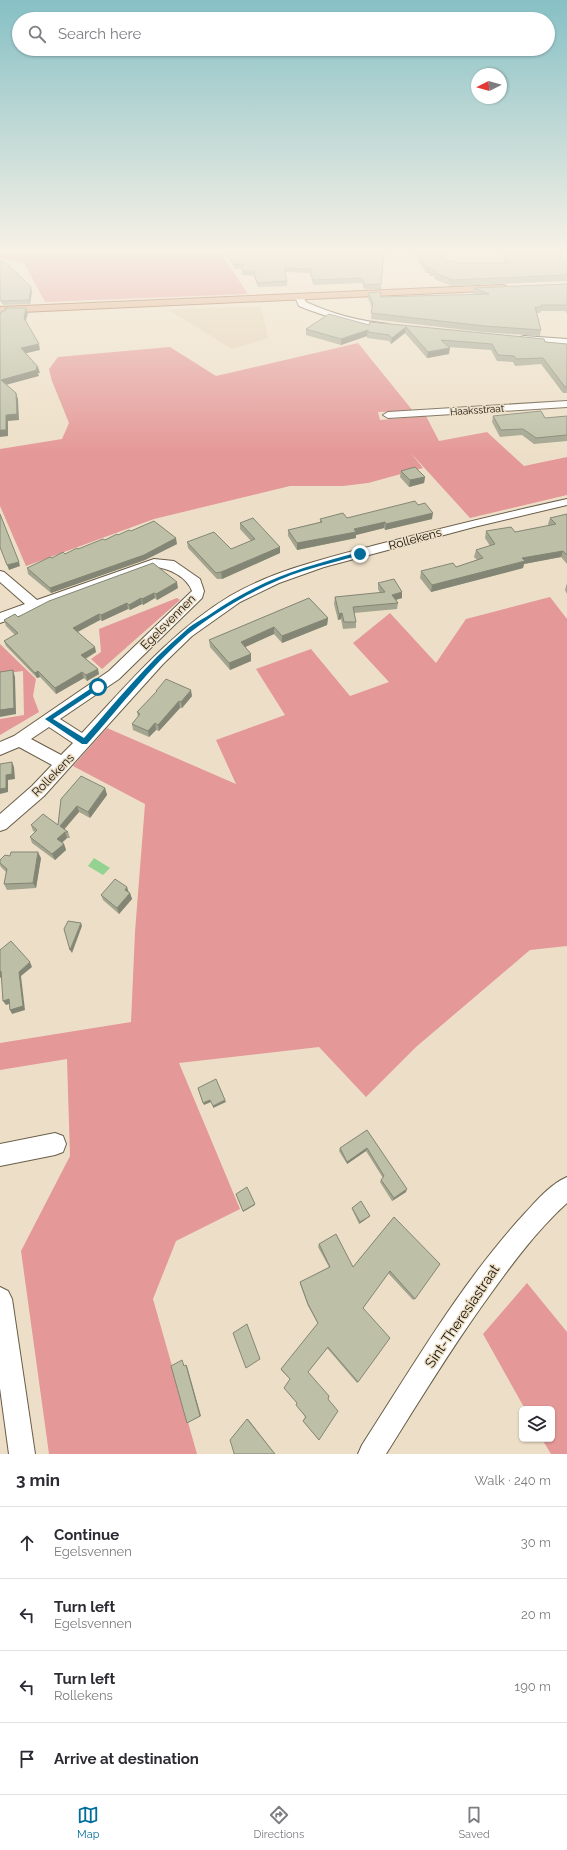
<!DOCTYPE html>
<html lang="en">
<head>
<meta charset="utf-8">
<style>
  :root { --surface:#fff; --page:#f2f2f3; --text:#2b2b33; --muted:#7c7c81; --line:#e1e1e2; --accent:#036d9a }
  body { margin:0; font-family:Raleway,sans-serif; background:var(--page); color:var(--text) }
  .controls { position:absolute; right:12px; bottom:12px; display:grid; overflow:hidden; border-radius:6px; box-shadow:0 1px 3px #0004 }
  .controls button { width:36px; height:36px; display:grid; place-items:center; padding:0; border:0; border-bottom:1px solid var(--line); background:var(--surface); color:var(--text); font:20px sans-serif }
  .compass { position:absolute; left:471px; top:68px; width:36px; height:36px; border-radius:50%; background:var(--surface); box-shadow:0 1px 3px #0004; rotate:265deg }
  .stop { position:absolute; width:12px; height:12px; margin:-9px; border:3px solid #036d9a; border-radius:50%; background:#fff }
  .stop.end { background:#036d9a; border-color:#fff; box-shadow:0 1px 4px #0008 }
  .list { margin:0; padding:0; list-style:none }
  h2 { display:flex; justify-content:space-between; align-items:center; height:52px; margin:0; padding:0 16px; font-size:17px }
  h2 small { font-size:13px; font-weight:400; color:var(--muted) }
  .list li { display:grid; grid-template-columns:26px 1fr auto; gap:12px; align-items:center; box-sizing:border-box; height:72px; padding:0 16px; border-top:1px solid var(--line) }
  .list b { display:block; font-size:15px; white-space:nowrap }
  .list p { margin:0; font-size:13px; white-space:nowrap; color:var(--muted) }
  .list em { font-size:13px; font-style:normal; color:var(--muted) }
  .icon { flex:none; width:22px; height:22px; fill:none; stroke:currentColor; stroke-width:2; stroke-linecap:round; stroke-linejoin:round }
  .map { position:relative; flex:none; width:567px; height:1454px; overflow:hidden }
  .search { position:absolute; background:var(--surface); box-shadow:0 1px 3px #0004; left:12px; right:12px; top:12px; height:44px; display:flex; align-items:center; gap:10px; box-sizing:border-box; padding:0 14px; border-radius:22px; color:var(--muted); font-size:15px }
  .sheet { height:340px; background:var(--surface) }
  nav { display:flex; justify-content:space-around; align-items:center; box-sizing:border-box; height:56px; border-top:1px solid var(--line); background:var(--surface); font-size:11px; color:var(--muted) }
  nav a { display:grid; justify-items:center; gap:2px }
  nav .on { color:var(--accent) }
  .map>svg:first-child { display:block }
  .built { fill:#e4d2b4 }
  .green { fill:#e49897 }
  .water { fill:#93d290 }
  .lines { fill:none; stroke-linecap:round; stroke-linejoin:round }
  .minor-casing { stroke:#695d48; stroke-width:2 }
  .major-casing { stroke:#8b5027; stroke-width:2 }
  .minor { fill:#fff; fill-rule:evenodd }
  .major { fill:#e0aa88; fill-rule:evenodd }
  .wall { fill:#a3a590 }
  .shaded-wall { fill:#848675 }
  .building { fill:#bdc0a7; stroke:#848675 }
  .route { fill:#036d9a }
  .labels { text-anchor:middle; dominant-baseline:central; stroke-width:3; stroke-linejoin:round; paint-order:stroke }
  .far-street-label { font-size:10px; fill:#151108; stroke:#eddfc7 }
  .street-label { font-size:12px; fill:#151108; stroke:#eddfc7 }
  .near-street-label { font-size:14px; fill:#151108; stroke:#eddfc7 }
</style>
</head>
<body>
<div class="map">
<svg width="567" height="1454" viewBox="0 0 567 1454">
  <rect width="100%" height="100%" fill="#eddfc7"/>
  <!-- built -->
  <polygon class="built" points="261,306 268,338 232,349 167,309"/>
  <!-- green -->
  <g class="green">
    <polygon points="0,252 220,252 248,294 45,302 25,264 0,258"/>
    <polygon points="358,343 413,411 378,412 380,420 426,416 439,441 487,432 524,466 567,457 567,495 470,518 410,452 423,468 368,483 343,486 290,486 154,519 26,566 0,506 0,449 62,439 69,423 52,381 49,369 58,357 170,347 216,376"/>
    <polygon points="550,597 567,619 567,946 530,950 416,1047 366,1097 319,1047 179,1063 240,1209 176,1241 153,1299 197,1454 49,1454 21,1251 70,1156 67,1059 0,1070 0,1043 131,1022 135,932 145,804 73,766 107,728 236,784 216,740 285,715 256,669 311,649 350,696 389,682 353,643 390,613 436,663 466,619"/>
    <polygon points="177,598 180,600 102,669 91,659 101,652 99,629"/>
    <polygon points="0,644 36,679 33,696 39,712 0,735 0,719 24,715 23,671 0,674"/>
    <polygon points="527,1283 567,1332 567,1454 551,1454 542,1439 552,1439 552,1409 525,1409 483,1334"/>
  </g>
  <!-- water -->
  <polygon class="water" points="94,858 110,868 103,875 88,866"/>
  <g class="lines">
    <defs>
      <g id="minor">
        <polygon points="562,252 567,252 567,255"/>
        <path d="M299,294L302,295L306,302C332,314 359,321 388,324L392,327C383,336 313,312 299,306L295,297Z"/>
        <polygon points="524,336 567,339 567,345 521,341 519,339 521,337"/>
        <polygon points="567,401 567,407 388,418 383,415 388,412"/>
        <path d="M567,499V505L474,527L324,567L279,583L240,602L192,636L163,664L44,796L6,829L0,831V814L32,786L52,765L19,747L0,755V742L14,736L109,671L192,591C187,577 169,568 155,567L0,623V613L25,604L0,582V571L4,572L37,600L154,559L174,561L200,579L204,591L202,598L119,679L60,719L82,733C128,684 172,631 230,596C275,570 327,558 376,545C439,529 503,513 567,499ZM49,727L73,743L61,755L31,739Z"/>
        <polygon points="55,1133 63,1136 66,1144 63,1152 55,1155 0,1166 0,1144"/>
        <path d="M567,1177V1203C535,1232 509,1268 484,1303C449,1352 418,1403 386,1454H358L362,1445C413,1366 462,1281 526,1212C538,1199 551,1184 567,1177Z"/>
        <polygon points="0,1287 8,1291 12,1299 35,1454 9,1454 0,1388"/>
      </g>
      <polygon id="major" points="502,285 506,286 507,288 506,290 0,313 0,307"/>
    </defs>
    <!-- minor casing -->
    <use href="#minor" class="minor-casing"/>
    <!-- major casing -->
    <use href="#major" class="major-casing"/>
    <!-- minor -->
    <use href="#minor" class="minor"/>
    <!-- major -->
    <use href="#major" class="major"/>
  </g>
  <!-- wall -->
  <g class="wall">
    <polygon points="225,252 384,252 381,289 364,289 362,283 313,285 310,273 285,272 287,281 287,286 258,287 254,276 242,275 242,269 235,269"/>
    <polygon points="414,252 442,252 444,261 456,263 505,263 502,252 557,252 567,264 567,281 452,286 434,279 434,276 429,276 429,273 426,273"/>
    <polygon points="0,261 32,292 30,304 3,305 0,300"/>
    <polygon points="567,284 567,314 565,311 541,311 540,313 537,313 541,330 540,336 483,332 371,319 372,308 368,298 368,293 380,297 474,294 473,294 474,288"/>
    <polygon points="370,322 567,344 567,393 563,393 541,364 515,366 513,362 497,361 491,350 448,347 449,354 427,358 405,333 391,344 389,341 367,338 367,336 341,345 306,335 306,329 369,325"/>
    <polygon points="493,416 545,418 567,416 567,441 534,444 522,435 500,437 492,422"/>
    <polygon points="401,471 425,477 424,483 409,487 400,477"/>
    <polygon points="567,514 567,564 561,557 524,564 523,568 431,592 420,578 421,571 456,567 477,560 474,557 476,550 490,546 485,538 486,531 515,532 549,526 548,524 550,518"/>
    <polygon points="347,518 432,519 385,530 384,528 356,535 356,538 297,550 288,536 288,530 320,522 320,519"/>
    <polygon points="240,523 280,547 280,553 222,579 217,579 188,548 187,542 231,549 251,541 240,529"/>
    <polygon points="131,531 177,544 145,560 51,593 28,574 27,568 52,558"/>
    <polygon points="378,583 402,598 396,600 398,603 397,609 354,613 356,622 356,628 343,629 341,619 338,620 334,604 335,597 380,593 378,589"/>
    <polygon points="567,583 567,594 565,590"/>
    <polygon points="178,588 157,600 155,598 143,605 142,604 130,610 128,609 102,621 100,620 78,632 96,652 86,659 99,674 87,681 84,678 56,694 40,677 37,678 6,646 4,641 15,635 6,626 4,620"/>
    <polygon points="309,598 328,618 327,625 282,643 274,634 245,647 251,654 251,661 230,670 210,647 209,640"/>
    <polygon points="156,691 192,696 182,708 180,708 159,731 156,730 149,737 133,730 132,724 138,717 137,712 156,693"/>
    <polygon points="105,788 107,795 90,818 79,812 64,829 68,832 70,838 67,838 62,843 64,844 66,850 55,860 32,843 30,837 35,832 33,831 31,825 58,825 61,799"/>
    <polygon points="41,858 36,888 7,890 4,884 6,872 1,867 0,865 0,860"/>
    <polygon points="129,892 130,893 132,899 119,914 103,900 101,895"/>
    <polygon points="367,1130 406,1192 392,1201 380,1182 381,1180 383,1178 366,1151 347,1164 339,1151 340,1148"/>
    <polygon points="352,1208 370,1216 369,1217 359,1224 352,1209"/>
    <polygon points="394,1217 415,1299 413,1300 388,1273 363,1308 358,1382 357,1383 327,1348 308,1372 328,1399 319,1440 303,1421 305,1417 297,1403 290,1379 281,1370 318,1324 308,1306 300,1284 300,1282 329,1267 318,1247 319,1244 353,1267"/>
  </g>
  <!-- shaded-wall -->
  <g class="shaded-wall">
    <polygon points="31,287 32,292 30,304 29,300"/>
    <polygon points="26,308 28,313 25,324 24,318"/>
    <polygon points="406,327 405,333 391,344 392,338"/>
    <polygon points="368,330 367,336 341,345 341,339"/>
    <polygon points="39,344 40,350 23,354 21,348"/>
    <polygon points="450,348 449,354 427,358 428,352"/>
    <polygon points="38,367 40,373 38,373 39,376 2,386 1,380"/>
    <polygon points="16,393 18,399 19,420 8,421 8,436 0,437 0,430"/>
    <polygon points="425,477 424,483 409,487 410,480"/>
    <polygon points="433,513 432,519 385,530 386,524"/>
    <polygon points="385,522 384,528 356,535 356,538 297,550 297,543"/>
    <polygon points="176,538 177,544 145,560 51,593 50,588"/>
    <polygon points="280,547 280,553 222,579 221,572"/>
    <polygon points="563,551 561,557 524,564 523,568 431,592 432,585 522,558"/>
    <polygon points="19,562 20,566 9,570 7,565"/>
    <polygon points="177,582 178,588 157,600 156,594"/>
    <polygon points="402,592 402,598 391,601 392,595"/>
    <polygon points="154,593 155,598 143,605 142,599"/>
    <polygon points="141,598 142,604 130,610 129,605"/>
    <polygon points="127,603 128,609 102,621 101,615"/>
    <polygon points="342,613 341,619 338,620 339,614"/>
    <polygon points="99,614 100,620 75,633 73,628"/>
    <polygon points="328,618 327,625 282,643 282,636"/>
    <polygon points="274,627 274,634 241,649 241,642"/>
    <polygon points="95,647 96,652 82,660 81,655"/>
    <polygon points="251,654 251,661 230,670 229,663"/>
    <polygon points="98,669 99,674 87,681 86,675"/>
    <polygon points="13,670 15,677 16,714 0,717 0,710"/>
    <polygon points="38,671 40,677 37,678 35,673"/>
    <polygon points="82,672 84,678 56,694 55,688"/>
    <polygon points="191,690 192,696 182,708 181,702"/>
    <polygon points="179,701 180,708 159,731 158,725"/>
    <polygon points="155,723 156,730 149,737 148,731"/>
    <polygon points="12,762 14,767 15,779 8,780 8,792 0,794 0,789 6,775"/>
    <polygon points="105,788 107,795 90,818 88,812"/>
    <polygon points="77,806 79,812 62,832 60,826"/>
    <polygon points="65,832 67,838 59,845 57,839"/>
    <polygon points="64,844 66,850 55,860 52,854"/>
    <polygon points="38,852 41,858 36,888 33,883"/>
    <polygon points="127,887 129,893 125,890"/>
    <polygon points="130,893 132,899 119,914 117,908"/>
    <polygon points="81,923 82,926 72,953 70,950"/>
    <polygon points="30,962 32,967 21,976 25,1010 12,1014 10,1010 19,972"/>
    <polygon points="1,971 4,975 0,978 0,972"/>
    <polygon points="9,999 12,1003 6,1005 3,1001"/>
    <polygon points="210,1100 211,1102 204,1105 203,1103"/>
    <polygon points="225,1100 226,1102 213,1108 213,1106"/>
    <polygon points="367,1148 366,1151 347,1164 347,1162"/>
    <polygon points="407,1189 406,1192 392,1201 394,1198"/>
    <polygon points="255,1204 255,1205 243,1212 243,1211"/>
    <polygon points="370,1216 369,1217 359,1224 360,1222"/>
    <polygon points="186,1365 187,1366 201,1416 187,1423"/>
    <polygon points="247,1419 248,1419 275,1454"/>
  </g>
  <!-- building -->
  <g class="building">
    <polygon points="227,252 384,252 381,284 365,285 362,278 313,280 310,269 284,268 287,281 257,283 254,271 242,271 243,264 234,264"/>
    <polygon points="417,252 442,252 444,261 456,261 456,263 508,263 504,252 557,252 567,264 567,275 453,280 435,273 435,270 430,270 430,267 426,267"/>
    <polygon points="3,260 31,287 29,300 1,301 0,298 0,261"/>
    <polygon points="567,284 567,306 566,305 541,305 541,307 535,307 541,330 484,326 371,313 373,303 368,293 381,292 380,297 489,294 474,288"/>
    <polygon points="5,308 26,308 24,318 39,344 21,348 38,367 36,368 37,370 1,380 16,393 17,414 6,415 6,430 0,430 0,315 1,312 6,310"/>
    <polygon points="329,314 369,325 370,322 544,339 545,342 567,344 567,387 565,387 543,358 516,359 514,356 498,355 492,344 441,340 450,348 428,352 406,327 392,338 389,335 368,332 368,330 341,339 306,329"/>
    <polygon points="541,411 545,418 567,416 567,435 536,438 523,429 501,430 493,416"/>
    <polygon points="415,467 425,477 410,480 401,471"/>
    <polygon points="415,501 418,505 425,503 433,513 386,524 385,522 354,529 356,532 297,543 288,530 322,522 320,519 343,513 347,518"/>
    <polygon points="0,514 19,562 7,565 0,547"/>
    <polygon points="567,514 567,555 563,551 522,558 525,561 432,585 421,571 453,563 456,567 483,558 476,550 495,544 486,531 511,527 515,532 556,524 550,518"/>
    <polygon points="253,518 280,547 221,572 216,573 187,542 214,532 231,549 255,539 240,523"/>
    <polygon points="154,521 176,538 144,555 50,588 27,568 50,557 52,558 63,552 65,554 77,548 78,549 103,539 105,540 117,534 118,535 129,530 131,531"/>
    <polygon points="153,563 177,582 156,594 154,593 142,599 141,598 129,605 127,603 101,615 99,614 73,628 95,647 81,655 98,669 86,675 82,672 55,688 38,671 35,673 4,641 18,633 4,620 15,614 18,617 49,601"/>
    <polygon points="394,579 402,592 392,595 398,603 353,607 356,622 344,622 342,613 339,614 335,597 385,592 378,583"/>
    <polygon points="309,598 328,618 282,636 274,627 241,642 251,654 229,663 209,640"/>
    <polygon points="13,670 14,708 0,710 0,672"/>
    <polygon points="166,679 191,690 181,702 179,701 158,725 155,723 148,731 132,724 140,714 137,712 157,691 156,691"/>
    <polygon points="12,762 12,774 6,775 6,788 0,789 0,764"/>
    <polygon points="81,776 105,788 88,812 77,806 60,826 68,832 65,832 57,839 64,844 52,854 30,837 37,830 31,825 43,814 58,825 61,799"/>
    <polygon points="11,852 38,852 33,883 4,884 7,869 0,863 0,860 5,855 10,856"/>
    <polygon points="115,879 127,887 125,890 130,893 117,908 101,895"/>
    <polygon points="68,921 81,923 70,950 64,929"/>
    <polygon points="11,941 30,962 19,972 23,1006 10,1010 9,999 3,1001 1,971 0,972 0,950"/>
    <polygon points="216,1079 225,1100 213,1106 210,1100 203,1103 198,1088"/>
    <polygon points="367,1130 407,1189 394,1198 381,1180 384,1176 367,1148 347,1162 340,1148"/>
    <polygon points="247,1187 255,1204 243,1211 236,1194"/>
    <polygon points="361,1201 370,1216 360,1222 352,1208"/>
    <polygon points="394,1217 440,1264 415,1299 390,1271 363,1308 390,1338 358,1382 328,1347 308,1372 329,1396 328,1399 338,1411 319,1440 303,1421 306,1417 296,1405 297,1403 284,1388 290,1379 281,1369 318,1323 308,1304 300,1282 330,1267 319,1244 336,1234 353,1267"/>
    <polygon points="247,1324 260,1359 246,1368 233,1333"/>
    <polygon points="182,1360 184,1366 186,1365 200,1416 187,1423 171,1366"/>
    <polygon points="247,1419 275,1454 234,1454 234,1453 230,1440"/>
  </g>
  <!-- sky -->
  <linearGradient id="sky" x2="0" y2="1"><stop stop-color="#86c0c5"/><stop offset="0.55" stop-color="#f7f1e6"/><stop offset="1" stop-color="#f7f1e6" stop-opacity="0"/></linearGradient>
  <rect width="567" height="455" fill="url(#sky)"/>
  <!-- route -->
  <path class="route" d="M360,552H361V555C342,560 322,565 303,571C265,583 219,609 188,634C151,666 120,707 87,744H82L45,719L96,685H100V688L53,719L84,738C116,702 147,663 184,632C191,625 201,620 209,615C259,580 302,567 360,552Z"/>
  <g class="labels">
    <!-- far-street labels -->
    <g class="far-street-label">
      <text transform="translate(477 410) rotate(-4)">Haaksstraat</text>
    </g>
    <!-- street labels -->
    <g class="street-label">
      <text transform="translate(415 539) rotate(-15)">Rollekens</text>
      <text transform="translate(168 622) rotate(-45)">Egelsvennen</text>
      <text transform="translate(53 775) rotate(-46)">Rollekens</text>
    </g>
    <!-- near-street labels -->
    <g class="near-street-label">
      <text transform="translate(462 1316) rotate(-56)">Sint-Theresiastraat</text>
    </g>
  </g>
</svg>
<div class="controls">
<button><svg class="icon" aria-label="layers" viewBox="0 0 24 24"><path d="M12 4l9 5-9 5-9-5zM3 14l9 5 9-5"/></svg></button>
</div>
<svg class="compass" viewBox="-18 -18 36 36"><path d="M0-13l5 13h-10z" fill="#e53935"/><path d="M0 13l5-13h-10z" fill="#7c7c81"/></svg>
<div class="stop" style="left:98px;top:687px"></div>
<div class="stop end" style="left:360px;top:554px"></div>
<div class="search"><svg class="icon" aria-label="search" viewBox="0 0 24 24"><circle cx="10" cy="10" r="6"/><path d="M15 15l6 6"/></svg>Search here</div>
</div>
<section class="sheet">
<h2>3 min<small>Walk · 240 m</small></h2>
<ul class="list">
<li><svg class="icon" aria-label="ahead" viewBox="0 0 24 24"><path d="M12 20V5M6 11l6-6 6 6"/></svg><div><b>Continue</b><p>Egelsvennen</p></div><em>30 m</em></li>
<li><svg class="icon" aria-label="left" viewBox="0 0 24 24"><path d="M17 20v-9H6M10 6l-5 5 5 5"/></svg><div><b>Turn left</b><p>Egelsvennen</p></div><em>20 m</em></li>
<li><svg class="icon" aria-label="left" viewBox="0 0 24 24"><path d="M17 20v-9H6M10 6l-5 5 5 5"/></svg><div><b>Turn left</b><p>Rollekens</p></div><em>190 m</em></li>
<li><svg class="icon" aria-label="arrive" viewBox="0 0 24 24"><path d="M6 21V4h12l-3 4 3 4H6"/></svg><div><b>Arrive at destination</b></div></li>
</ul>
</section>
<nav>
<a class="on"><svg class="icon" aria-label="map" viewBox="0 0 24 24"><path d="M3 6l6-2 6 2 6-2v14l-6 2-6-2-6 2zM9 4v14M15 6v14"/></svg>Map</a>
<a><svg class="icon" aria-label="directions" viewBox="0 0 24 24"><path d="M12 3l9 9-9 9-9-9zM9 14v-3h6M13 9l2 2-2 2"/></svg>Directions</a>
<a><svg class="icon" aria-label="saved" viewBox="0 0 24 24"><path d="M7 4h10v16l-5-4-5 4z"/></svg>Saved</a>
</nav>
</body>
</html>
